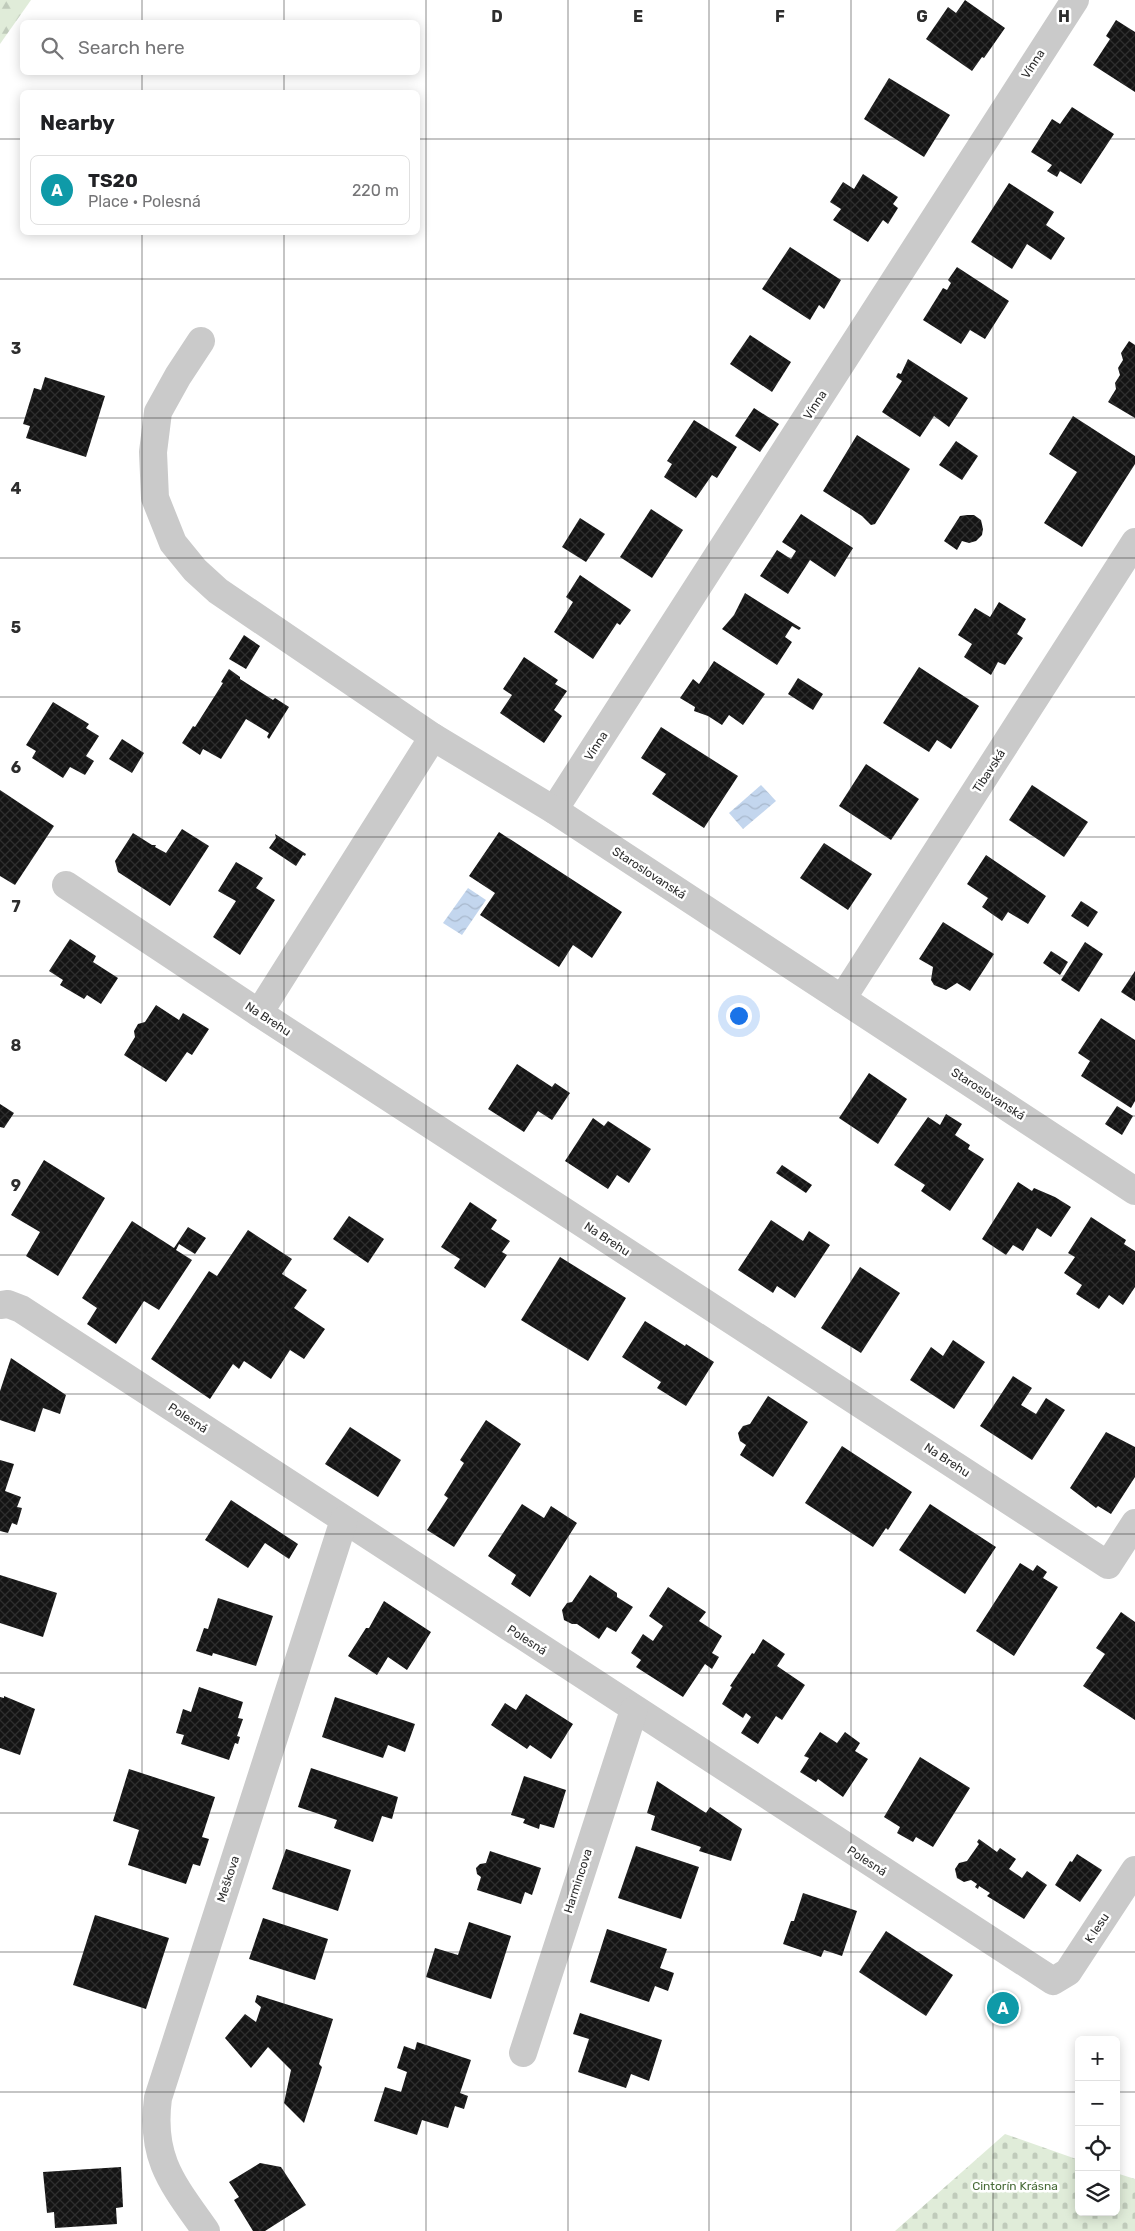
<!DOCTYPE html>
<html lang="en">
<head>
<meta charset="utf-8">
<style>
  :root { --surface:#fff; --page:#f6f6f6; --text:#202124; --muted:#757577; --line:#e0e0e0; --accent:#f33320 }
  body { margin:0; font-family:Rubik,sans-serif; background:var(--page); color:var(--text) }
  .controls { position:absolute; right:15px; bottom:15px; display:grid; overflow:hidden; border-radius:8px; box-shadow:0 2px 12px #0003 }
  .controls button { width:45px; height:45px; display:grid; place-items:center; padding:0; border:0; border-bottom:1px solid var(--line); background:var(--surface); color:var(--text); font:25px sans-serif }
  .you { position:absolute; left:738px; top:1015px; width:18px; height:18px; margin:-12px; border:4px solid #fff; border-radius:50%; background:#1a73e8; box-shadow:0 0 0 8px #1a73e833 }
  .badge { display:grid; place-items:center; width:32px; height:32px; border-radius:50%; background:var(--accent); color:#fff; font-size:16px; font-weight:700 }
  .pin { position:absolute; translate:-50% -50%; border:2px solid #fff; box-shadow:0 1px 5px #0006 }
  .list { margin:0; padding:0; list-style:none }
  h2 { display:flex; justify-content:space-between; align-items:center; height:65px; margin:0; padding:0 20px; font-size:21px }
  h2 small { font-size:16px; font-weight:400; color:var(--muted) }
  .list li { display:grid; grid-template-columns:32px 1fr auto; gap:15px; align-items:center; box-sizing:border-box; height:70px; margin:0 10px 10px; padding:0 10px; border:1px solid var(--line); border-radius:8px }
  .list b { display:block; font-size:19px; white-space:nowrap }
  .list p { margin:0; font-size:16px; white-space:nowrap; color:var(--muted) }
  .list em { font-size:16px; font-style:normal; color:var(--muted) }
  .icon { flex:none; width:28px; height:28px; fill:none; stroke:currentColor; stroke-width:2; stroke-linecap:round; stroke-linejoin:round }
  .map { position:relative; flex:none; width:1135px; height:2231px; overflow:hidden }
  .search { position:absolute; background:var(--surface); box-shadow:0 2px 12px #0003; left:20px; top:20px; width:400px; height:55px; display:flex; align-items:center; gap:12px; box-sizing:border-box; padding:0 18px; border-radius:8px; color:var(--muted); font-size:19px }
  .panel { position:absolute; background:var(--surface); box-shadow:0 2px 12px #0003; left:20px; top:90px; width:400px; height:145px; border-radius:8px }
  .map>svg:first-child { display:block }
  .forest { fill:url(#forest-firs) }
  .cemetery { fill:url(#cemetery-stones) }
  .water { fill:url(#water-waves) }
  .building { fill:url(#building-cross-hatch) }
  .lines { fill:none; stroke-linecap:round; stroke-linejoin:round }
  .street { stroke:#cacaca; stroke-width:28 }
  .grid { fill:none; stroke:#2d2d2d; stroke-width:1; stroke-opacity:0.55 }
  .labels { text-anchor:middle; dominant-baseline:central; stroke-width:5; stroke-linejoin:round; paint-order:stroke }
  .street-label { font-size:12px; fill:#2d2d2d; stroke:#fff }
  .park-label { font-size:12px; fill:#476b37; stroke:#fff }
  .grid-label { font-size:16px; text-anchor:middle; font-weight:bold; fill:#2d2d2d; stroke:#fff; stroke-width:5; stroke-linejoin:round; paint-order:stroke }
</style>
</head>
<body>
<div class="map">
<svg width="1135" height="2231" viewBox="0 0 1135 2231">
  <defs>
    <pattern id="forest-firs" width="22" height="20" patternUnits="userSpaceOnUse" patternTransform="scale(1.25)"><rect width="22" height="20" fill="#e0ecd9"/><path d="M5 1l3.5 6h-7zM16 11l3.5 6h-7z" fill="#c0cbbb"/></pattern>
    <pattern id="cemetery-stones" width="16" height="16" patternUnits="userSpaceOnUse" patternTransform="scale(1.25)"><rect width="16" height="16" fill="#e0ecd9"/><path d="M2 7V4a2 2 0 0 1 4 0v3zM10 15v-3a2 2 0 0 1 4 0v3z" fill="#c0cbbb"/></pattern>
    <pattern id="water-waves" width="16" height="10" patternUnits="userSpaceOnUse" patternTransform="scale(1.25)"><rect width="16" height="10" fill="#c3d6ee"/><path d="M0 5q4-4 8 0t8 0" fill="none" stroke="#a8b8cc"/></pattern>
    <pattern id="building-cross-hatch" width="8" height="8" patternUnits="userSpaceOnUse" patternTransform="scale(1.25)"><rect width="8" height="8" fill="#141414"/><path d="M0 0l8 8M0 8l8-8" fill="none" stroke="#2e2e2e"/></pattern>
  </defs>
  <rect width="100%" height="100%" fill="#fff"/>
  <!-- forest -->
  <polygon class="forest" points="0,0 31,0 0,44"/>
  <!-- cemetery -->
  <polygon class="cemetery" points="1005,2134 1079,2160 1079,2212 1116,2212 1116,2173 1135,2179 1135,2231 895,2231"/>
  <!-- water -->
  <g class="water">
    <polygon points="761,785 776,801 743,829 729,813"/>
    <polygon points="468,888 486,900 462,935 443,923"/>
  </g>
  <!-- building -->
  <g class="building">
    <polygon points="965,0 1005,28 984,58 982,57 972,71 926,39 948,7 956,13"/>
    <polygon points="1116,20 1135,32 1135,92 1093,65 1110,39 1106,36"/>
    <polygon points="889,78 950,115 924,157 864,119"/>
    <polygon points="1072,107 1114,134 1081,184 1060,171 1057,177 1047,171 1052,165 1031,152 1052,119 1060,124"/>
    <polygon points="863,174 898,197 893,204 898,208 888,224 883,220 868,242 833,220 841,209 830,202 843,182 854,189"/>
    <polygon points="1009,183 1054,212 1046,225 1065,238 1051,260 1027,244 1012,269 971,242"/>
    <polygon points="790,247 841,280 824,309 819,305 810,320 762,289"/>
    <polygon points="957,267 1009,301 985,339 970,330 961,344 923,320 943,288 947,290 951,283 948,280"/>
    <polygon points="750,335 791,362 772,392 730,364"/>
    <polygon points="1129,341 1135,345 1135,418 1108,402 1116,389 1115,383 1120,375 1118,368 1123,360 1121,353"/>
    <polygon points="908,359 968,398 949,427 934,416 920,437 882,412 902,381 896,377 898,373 901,374"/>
    <polygon points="45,377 105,396 86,457 26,438 30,426 23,424 34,388 41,390"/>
    <polygon points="754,408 779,424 760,452 735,436"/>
    <polygon points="1073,416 1135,456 1135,464 1082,547 1044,523 1077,472 1049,454"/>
    <polygon points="694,420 737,447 717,478 712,475 696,498 664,477 672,464 667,461"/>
    <polygon points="857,435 910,469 875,524 871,525 862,516 823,491"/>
    <polygon points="956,441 978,456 962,480 939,465"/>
    <polygon points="651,509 683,530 652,578 620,557"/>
    <polygon points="801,514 853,548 835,577 810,560 788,594 760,576 777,550 791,559 796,551 782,542"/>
    <polygon points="967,515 974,515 981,520 983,529 982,535 976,541 969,543 962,541 957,550 944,541 960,516"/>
    <polygon points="580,518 605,534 586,562 562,547"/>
    <polygon points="580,575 631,610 620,625 617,623 593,659 554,632 573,602 566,597"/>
    <polygon points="745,593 801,628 799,630 792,626 785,637 792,642 777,665 722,629 734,615"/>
    <polygon points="999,602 1026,619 1017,634 1023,638 1005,665 998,662 991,675 964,657 972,644 958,635 975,608 990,617"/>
    <polygon points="244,635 260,646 246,669 229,659"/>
    <polygon points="524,657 558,680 555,684 567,691 554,710 562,716 544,743 500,713 512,695 503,689"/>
    <polygon points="714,661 765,694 743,725 729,715 722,725 708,716 694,711 695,707 680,698 693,679 699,684"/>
    <polygon points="919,667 979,706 951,749 937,740 929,752 883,723"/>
    <polygon points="229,669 240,677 240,679 273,700 275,698 289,707 269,739 267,737 269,733 246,719 221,759 203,749 200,755 182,743 193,726 195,727 223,683 221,682"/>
    <polygon points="798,678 823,694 813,710 788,694"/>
    <polygon points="53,702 89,724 86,728 99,736 86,756 94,761 85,775 70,767 63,778 32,758 36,751 26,745"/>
    <polygon points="661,727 738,776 704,828 652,794 666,774 641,758"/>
    <polygon points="122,739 144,753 132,773 109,759"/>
    <polygon points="866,764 919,799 891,840 839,806"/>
    <polygon points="1032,785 1088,822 1064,857 1009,820"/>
    <polygon points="0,790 54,826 15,885 0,876"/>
    <polygon points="182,829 209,846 170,906 118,872 115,861 133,833 152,845 156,845 155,847 166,853"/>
    <polygon points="499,832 622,912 592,958 573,945 559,967 480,915 495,893 469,876"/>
    <polygon points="275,834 306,854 305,856 303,855 296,866 269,848 276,838"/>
    <polygon points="824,843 872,874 848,910 800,878"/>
    <polygon points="986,855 1046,896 1028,924 1008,912 1002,921 982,907 988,898 967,884"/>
    <polygon points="236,862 263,878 256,888 275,900 240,955 213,937 236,901 218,891"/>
    <polygon points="1081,901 1098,912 1088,927 1071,916"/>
    <polygon points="943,922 994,954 970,991 957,983 946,990 934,985 931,980 933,967 919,959"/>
    <polygon points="70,939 96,956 93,962 118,978 101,1004 87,995 84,999 60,985 63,980 49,971"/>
    <polygon points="1085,942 1103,954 1079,992 1061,980"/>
    <polygon points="1051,951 1068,962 1060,975 1043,963"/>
    <polygon points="1135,971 1135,1001 1121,992"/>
    <polygon points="156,1005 179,1020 183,1013 209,1029 192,1055 187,1052 166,1082 124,1055 135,1037 134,1031 138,1024 145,1022"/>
    <polygon points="1101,1018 1135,1040 1135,1101 1131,1108 1081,1076 1090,1061 1078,1053"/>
    <polygon points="517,1064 552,1087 555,1083 570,1093 552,1120 538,1111 524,1132 488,1109"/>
    <polygon points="869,1073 907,1099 878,1144 839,1118"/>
    <polygon points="0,1104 14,1113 4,1128 0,1127"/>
    <polygon points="1117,1106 1133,1116 1122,1135 1105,1124"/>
    <polygon points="946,1114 962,1124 955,1135 970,1145 968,1149 984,1159 950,1211 921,1191 925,1185 894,1165 928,1117 940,1125"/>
    <polygon points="593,1118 604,1126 608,1121 651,1149 629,1183 617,1175 608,1189 565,1161"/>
    <polygon points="44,1160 105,1198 58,1276 26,1256 40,1232 11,1215"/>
    <polygon points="782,1165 812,1185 806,1193 776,1173"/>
    <polygon points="1018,1182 1032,1191 1034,1188 1055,1197 1071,1207 1051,1237 1037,1228 1023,1251 1013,1245 1006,1255 982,1239"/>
    <polygon points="470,1202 497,1220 491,1229 510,1241 502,1252 507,1255 485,1288 454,1268 460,1259 441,1247"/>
    <polygon points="349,1216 384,1239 368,1263 333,1239"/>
    <polygon points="1091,1217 1126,1240 1124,1244 1135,1251 1135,1287 1123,1305 1109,1295 1099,1309 1076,1294 1082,1285 1064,1273 1075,1257 1068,1253"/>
    <polygon points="771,1220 803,1241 809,1231 830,1245 795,1298 777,1286 773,1293 738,1270"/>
    <polygon points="132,1221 174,1248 188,1227 206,1238 195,1254 179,1244 176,1250 192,1260 159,1310 144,1301 116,1344 87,1324 97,1308 82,1298"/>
    <polygon points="248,1230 292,1259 282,1274 307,1290 294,1308 325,1329 304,1359 290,1350 271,1379 244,1361 239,1369 233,1364 210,1399 151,1359 209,1271 217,1276"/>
    <polygon points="560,1257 626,1298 588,1361 521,1320"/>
    <polygon points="860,1267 900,1293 861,1353 821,1328"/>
    <polygon points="645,1321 685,1346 686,1344 714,1362 686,1406 657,1388 661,1382 622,1357"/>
    <polygon points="953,1340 985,1362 954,1409 910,1380 931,1347 943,1356"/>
    <polygon points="11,1358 66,1395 60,1414 43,1408 35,1432 0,1420 0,1391"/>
    <polygon points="1013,1376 1032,1388 1021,1405 1036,1414 1046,1398 1065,1410 1032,1460 980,1426"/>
    <polygon points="768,1396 808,1422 773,1477 740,1455 746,1445 740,1441 738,1433 743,1426 750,1424"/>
    <polygon points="486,1420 521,1444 454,1547 427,1530 448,1498 444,1495 464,1463 460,1460"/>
    <polygon points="350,1427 401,1460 378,1497 325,1464"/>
    <polygon points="1106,1432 1135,1447 1135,1477 1111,1514 1098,1506 1096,1508 1070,1488"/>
    <polygon points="842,1446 912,1492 888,1530 886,1528 873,1547 805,1503"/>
    <polygon points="0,1460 14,1464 5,1491 21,1497 17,1507 22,1508 17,1525 12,1523 8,1533 0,1531"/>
    <polygon points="231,1500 298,1544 289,1559 265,1543 248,1568 205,1540"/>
    <polygon points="522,1504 544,1518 551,1506 577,1523 530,1597 511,1584 516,1575 488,1556"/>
    <polygon points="930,1504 996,1547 965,1594 899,1550"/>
    <polygon points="1020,1563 1033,1571 1037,1565 1047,1572 1043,1578 1058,1587 1014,1656 976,1631"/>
    <polygon points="0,1575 57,1593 43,1637 0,1623"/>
    <polygon points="590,1575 617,1593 617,1597 633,1607 616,1632 607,1627 599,1639 577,1624 572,1624 564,1620 562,1610 567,1603 572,1602"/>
    <polygon points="668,1587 706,1612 699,1621 722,1636 712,1653 719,1657 712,1669 705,1664 683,1697 636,1667 641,1660 631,1653 643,1634 653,1641 663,1626 649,1616"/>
    <polygon points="218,1598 273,1616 256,1666 213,1653 212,1656 196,1651 204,1628 208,1629"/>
    <polygon points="384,1601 431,1632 407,1670 388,1657 377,1675 348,1656 366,1628 369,1628"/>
    <polygon points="1121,1612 1135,1622 1135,1720 1083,1686 1105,1654 1096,1648"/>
    <polygon points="763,1639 785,1654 777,1666 805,1685 782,1720 776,1716 758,1744 741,1733 751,1717 746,1713 743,1718 722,1704 732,1687 730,1686 752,1653 754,1654"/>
    <polygon points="199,1687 243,1702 238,1718 243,1719 237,1736 240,1737 238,1744 235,1743 229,1760 181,1744 184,1735 176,1733 183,1709 191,1712"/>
    <polygon points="526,1694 573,1724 551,1759 530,1745 527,1749 491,1725 505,1703 516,1710"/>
    <polygon points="4,1696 35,1709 20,1755 0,1748 0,1697 4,1698"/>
    <polygon points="335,1697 415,1724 405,1752 388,1745 383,1758 322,1737"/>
    <polygon points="820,1732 837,1743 845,1732 860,1743 855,1751 868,1759 843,1797 818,1779 816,1782 800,1772 809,1758 804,1756"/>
    <polygon points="920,1757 970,1788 933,1847 916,1837 913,1842 897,1833 900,1827 884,1817"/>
    <polygon points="311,1768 398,1797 392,1819 382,1816 373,1842 334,1828 337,1820 298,1807"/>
    <polygon points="129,1769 215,1797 202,1837 209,1839 200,1866 193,1864 186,1884 128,1865 139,1830 113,1821"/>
    <polygon points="524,1776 566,1790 554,1828 540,1824 539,1829 523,1823 525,1819 511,1815"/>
    <polygon points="657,1781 706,1813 710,1807 742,1829 731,1861 699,1851 701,1847 651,1830 655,1816 647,1813"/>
    <polygon points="979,1839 997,1852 1000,1848 1016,1859 1009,1869 1022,1878 1027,1871 1047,1885 1024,1919 987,1896 990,1893 979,1886 978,1889 975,1887 977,1884 971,1880 964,1882 957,1878 955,1869 959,1863 967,1861 979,1844 977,1842"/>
    <polygon points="636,1846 699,1867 681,1919 618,1898"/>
    <polygon points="286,1849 351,1870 338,1911 272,1889"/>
    <polygon points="490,1851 541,1868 532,1895 525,1892 521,1904 477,1890 481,1877 477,1874 476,1868 480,1864 486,1863"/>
    <polygon points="1077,1854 1102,1870 1080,1902 1055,1885 1070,1861 1072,1862"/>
    <polygon points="803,1893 857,1911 842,1956 824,1950 821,1957 783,1944 791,1921 794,1921"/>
    <polygon points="95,1915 169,1938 146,2009 73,1985"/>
    <polygon points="263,1918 328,1939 315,1980 249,1959"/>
    <polygon points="469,1922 511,1936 491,1999 426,1977 435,1948 458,1955"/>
    <polygon points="607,1929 667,1949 660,1968 674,1973 668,1991 655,1986 649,2002 590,1982"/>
    <polygon points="886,1931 953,1975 926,2016 859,1972"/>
    <polygon points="257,1995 333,2019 319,2064 322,2067 304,2123 284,2103 291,2070 268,2047 251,2068 225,2038 245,2014 256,2022 261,2007 255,2002"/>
    <polygon points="1003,1999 1011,2004 1003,2016 995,2011"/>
    <polygon points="580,2013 662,2040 649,2081 631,2074 626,2088 578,2072 589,2039 573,2034"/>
    <polygon points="417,2042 471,2060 460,2093 468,2096 464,2109 455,2106 448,2128 422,2120 417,2135 374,2121 385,2087 401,2092 407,2072 397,2068 404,2046 415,2050"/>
    <polygon points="260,2163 281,2167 306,2205 265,2231 253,2231 234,2200 239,2197 229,2182"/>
    <polygon points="121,2167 123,2207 116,2208 117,2224 55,2228 54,2212 47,2213 43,2172"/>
  </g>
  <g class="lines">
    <!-- street -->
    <g class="street">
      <polyline points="201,341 178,376 158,412 153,452 155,498 173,543 195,570 218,591 433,737"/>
      <polyline points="554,810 1075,0"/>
      <polyline points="66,885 259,1013 1108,1565 1135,1523"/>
      <polyline points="842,999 1135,542"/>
      <polyline points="259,1013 433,737 554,810 1135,1191"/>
      <polyline points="0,1305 8,1304 21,1309 1053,1981 1068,1972 1135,1870"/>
      <polyline points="523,2053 634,1710"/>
      <path d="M206,2231C173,2184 150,2159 158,2098L344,1520"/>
    </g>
  </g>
  <!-- grid -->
  <path class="grid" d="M142,0V22M284,0V22M426,0V2231M568,0V2231M709,0V2231M851,0V2231M993,0V2231M142,72V92M284,72V92M0,139H22M418,139H1135M142,232V2231M284,232V2231M0,279H1135M0,418H1135M0,558H1135M0,697H1135M0,837H1135M0,976H1135M0,1116H1135M0,1255H1135M0,1394H1135M0,1534H1135M0,1673H1135M0,1813H1135M0,1952H1135M0,2092H1079M1116,2092H1135"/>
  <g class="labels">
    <!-- street labels -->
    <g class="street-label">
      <text transform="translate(1033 64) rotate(-57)">Vínna</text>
      <text transform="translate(815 405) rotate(-57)">Vínna</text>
      <text transform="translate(596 746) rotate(-57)">Vínna</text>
      <text transform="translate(989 771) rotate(-57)">Tibavská</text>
      <text transform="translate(649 873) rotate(33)">Staroslovanská</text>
      <text transform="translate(268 1019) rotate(33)">Na Brehu</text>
      <text transform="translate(988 1094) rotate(33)">Staroslovanská</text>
      <text transform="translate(607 1239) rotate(33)">Na Brehu</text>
      <text transform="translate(188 1418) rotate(33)">Polesná</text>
      <text transform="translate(947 1460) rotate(33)">Na Brehu</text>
      <text transform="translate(527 1640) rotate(33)">Polesná</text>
      <text transform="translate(867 1861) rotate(33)">Polesná</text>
      <text transform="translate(228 1879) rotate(-72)">Meškova</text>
      <text transform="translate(578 1881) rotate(-72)">Harmincova</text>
      <text transform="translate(1097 1928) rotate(-57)">K lesu</text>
    </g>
    <!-- park labels -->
    <g class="park-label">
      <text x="1015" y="2186">Cintorín Krásna</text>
    </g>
  </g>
  <g class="grid-label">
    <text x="497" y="22">D</text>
    <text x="638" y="22">E</text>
    <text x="780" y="22">F</text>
    <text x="922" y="22">G</text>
    <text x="1064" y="22">H</text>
    <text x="16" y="354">3</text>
    <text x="16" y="494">4</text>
    <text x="16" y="633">5</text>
    <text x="16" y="773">6</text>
    <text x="16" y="912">7</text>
    <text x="16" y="1051">8</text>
    <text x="16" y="1191">9</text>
  </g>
</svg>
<div class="controls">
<button>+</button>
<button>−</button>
<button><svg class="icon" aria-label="locate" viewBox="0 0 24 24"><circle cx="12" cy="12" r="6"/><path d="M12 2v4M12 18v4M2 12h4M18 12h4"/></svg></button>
<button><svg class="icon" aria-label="layers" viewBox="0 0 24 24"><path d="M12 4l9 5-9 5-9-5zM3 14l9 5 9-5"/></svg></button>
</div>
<div class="you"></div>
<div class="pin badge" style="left:1003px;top:2008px;background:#0f9aa8">A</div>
<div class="search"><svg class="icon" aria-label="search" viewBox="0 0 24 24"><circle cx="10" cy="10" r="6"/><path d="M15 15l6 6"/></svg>Search here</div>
<section class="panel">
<h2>Nearby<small></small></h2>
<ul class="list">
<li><span class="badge" style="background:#0f9aa8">A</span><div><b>TS20</b><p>Place · Polesná</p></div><em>220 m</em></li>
</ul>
</section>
</div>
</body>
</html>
